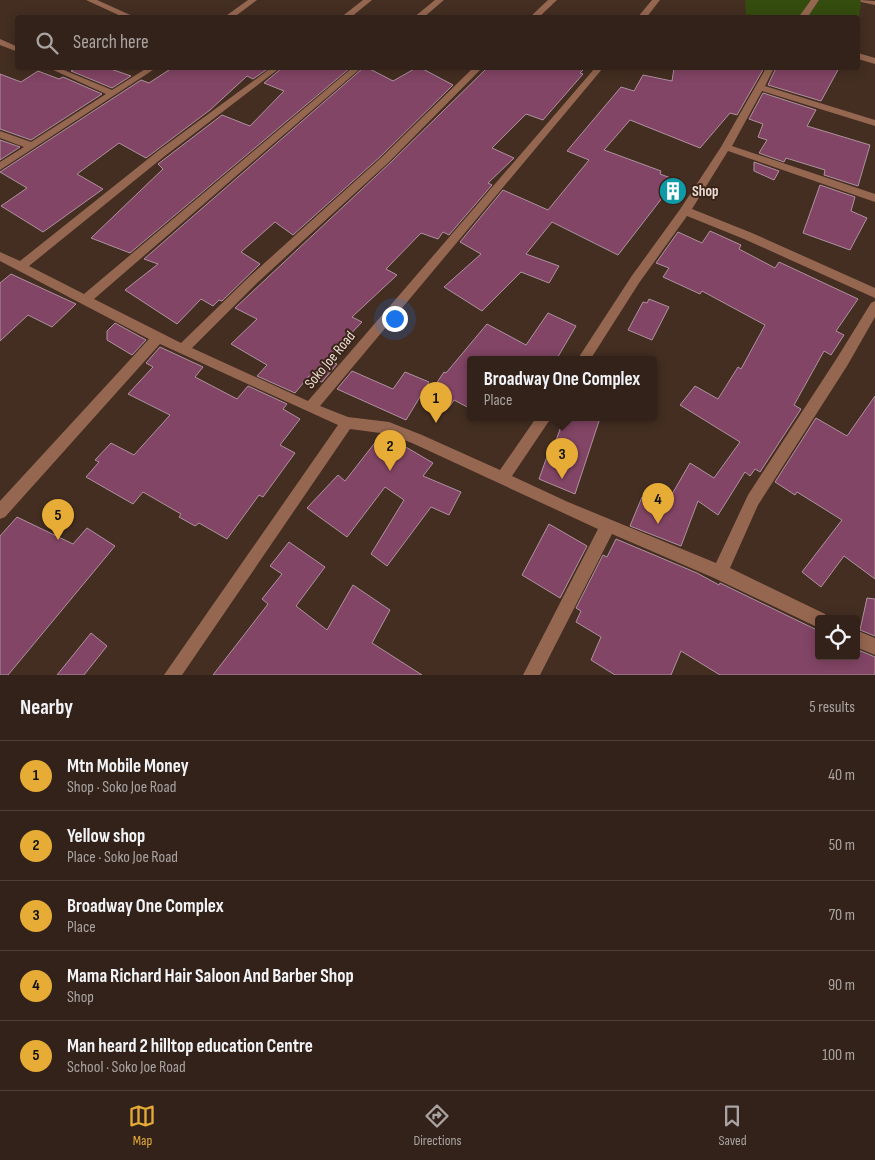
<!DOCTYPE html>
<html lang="en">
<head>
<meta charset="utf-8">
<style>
  :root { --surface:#33221a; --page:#3e2f27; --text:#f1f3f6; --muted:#a9a4a2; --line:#4e3f39; --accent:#e6ac36 }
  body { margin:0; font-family:"Sofia Sans Condensed",sans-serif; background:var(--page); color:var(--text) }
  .controls { position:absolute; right:15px; bottom:15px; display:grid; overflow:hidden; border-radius:5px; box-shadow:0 2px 12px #0003 }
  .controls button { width:45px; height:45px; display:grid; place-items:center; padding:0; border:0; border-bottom:1px solid var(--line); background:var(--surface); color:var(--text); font:25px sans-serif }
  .you { position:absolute; left:394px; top:318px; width:18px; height:18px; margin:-12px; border:4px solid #fff; border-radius:50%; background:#1a73e8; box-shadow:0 0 0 8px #1a73e833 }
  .badge { display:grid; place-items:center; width:32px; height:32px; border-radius:50%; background:var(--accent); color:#111; font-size:16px; font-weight:700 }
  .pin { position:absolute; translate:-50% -41px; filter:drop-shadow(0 1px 2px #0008) }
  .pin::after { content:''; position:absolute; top:26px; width:18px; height:15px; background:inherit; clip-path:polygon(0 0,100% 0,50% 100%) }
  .popup { position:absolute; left:467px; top:356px; width:190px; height:65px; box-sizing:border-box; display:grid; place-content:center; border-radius:5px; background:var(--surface); filter:drop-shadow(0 1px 4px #0005); font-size:16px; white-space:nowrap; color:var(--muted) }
  .popup b { font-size:19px; color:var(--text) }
  .popup::after { content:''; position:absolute; left:50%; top:100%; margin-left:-10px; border:10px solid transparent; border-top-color:var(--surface) }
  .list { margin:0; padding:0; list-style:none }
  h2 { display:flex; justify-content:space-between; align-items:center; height:65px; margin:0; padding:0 20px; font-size:21px }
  h2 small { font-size:16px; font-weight:400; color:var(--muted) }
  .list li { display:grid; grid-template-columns:32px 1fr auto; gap:15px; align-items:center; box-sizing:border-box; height:70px; padding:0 20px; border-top:1px solid var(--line) }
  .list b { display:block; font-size:19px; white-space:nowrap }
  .list p { margin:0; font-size:16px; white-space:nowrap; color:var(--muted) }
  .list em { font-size:16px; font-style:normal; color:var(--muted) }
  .icon { flex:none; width:28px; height:28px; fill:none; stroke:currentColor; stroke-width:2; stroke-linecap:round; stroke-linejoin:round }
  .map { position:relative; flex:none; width:875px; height:675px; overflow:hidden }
  .search { position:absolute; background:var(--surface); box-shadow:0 2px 12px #0003; left:15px; right:15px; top:15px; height:55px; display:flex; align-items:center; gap:12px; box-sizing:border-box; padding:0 18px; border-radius:5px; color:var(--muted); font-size:19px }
  .sheet { height:415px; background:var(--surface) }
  nav { display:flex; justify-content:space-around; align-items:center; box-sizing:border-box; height:70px; border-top:1px solid var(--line); background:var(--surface); font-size:14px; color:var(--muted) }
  nav a { display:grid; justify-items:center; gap:2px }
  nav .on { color:var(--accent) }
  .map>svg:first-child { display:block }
  .green { fill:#354c0f }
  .building { fill:#824565; stroke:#ae929f }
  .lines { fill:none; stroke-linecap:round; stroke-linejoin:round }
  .minor { fill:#956750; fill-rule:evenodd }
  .labels { text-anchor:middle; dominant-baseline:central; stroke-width:4; stroke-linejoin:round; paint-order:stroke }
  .poi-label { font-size:15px; font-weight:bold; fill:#ecddd5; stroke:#3a2418; text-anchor:start }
  .street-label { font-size:15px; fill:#ecddd5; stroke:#3a2418 }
</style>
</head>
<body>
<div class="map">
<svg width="875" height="675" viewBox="0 0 875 675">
  <rect width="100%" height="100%" fill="#442e22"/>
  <!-- green -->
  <polygon class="green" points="745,0 859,0 861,1 858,25 858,18 746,17"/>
  <!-- building -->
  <g class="building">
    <polygon points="77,68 108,68 131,76 112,88 71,71"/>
    <polygon points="172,68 269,68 253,79 247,76 210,110 146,158 119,143 77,174 103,189 43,232 1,206 27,188 0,172 141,80 149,83"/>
    <polygon points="282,68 350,68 130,253 91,238 163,169 158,164 222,115 250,126 284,91 264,83"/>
    <polygon points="363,68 368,68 393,81 416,68 421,68 453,85 381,156 293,235 275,222 241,252 260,264 222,301 219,300 213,306 201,299 177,324 125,290 158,264 144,259"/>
    <polygon points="487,68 585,68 580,73 583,74 543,120 526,114 492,148 514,158 488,183 492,185 449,235 443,232 438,239 421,233 386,269 397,275 352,317 362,322 326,360 337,364 322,382 309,376 295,393 257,376 267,365 231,344 257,319 235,308 391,162"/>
    <polygon points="674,68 764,68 737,115 730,113 700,148 630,120 604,150 661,171 660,174 676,180 618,255 552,222 526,254 559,266 549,283 521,272 482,311 444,287 481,254 460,242 503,190 548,210 589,160 567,151 621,87 634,91 643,75 672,81"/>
    <polygon points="776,68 839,68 821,101 768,85"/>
    <polygon points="38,71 59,79 63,77 102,94 31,140 0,129 0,74 21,82"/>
    <polygon points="763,93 816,110 807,126 870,145 858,186 824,175 825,170 786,158 784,162 759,153 767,140 758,137 763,124 749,119"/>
    <polygon points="0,140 20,147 0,160"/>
    <polygon points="754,162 779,171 774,180 754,171"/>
    <polygon points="820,185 855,197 851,211 867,218 850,250 803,233"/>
    <polygon points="710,231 741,245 739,249 775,268 779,262 858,299 836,331 844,335 831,355 824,351 794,405 801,409 760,472 755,469 750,476 745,472 718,515 698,501 681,546 630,526 642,497 664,508 690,463 714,478 740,442 680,405 695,386 718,399 738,367 741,369 765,325 702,291 700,294 663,277 669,268 656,263 678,232 702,243"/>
    <polygon points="11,274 76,304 52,327 28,315 0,341 0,283"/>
    <polygon points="649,299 669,307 652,340 628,330 643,302 647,303"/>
    <polygon points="548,313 576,326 556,360 471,360 471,409 454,400 450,406 428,396 444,372 446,373 487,324 526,345"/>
    <polygon points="115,323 146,340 132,355 107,340 107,331"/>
    <polygon points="160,347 203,367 195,377 237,399 248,386 287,404 283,409 300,419 280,445 295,453 263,497 259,495 227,539 199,523 195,526 179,517 181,514 143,492 133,504 86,477 99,462 95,460 111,443 134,455 170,415 128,394 153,367 146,363"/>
    <polygon points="352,371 393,389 405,372 429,382 406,420 337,389"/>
    <polygon points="875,396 875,579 844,556 821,587 802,572 842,520 797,492 795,495 775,482 816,418 847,436"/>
    <polygon points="564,418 600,418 575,494 539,479 550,448 553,449"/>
    <polygon points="381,435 387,436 433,463 423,476 461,492 449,515 431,507 387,566 371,554 404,500 385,487 347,537 307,508 338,475 345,481"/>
    <polygon points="17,517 73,544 87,528 115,546 8,675 0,675 0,536"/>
    <polygon points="549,524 587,546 560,598 522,575"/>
    <polygon points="616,539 697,573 719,585 720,583 819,631 819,656 856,656 856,649 875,657 875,675 720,675 681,651 671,675 615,675 591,660 601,637 576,622 581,611 576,608 603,555 607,557"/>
    <polygon points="289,542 325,567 296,606 327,630 353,585 390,610 372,643 422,675 213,675 268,604 262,599 282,574 270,566"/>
    <polygon points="867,598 875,599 875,636 860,630"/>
    <polygon points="91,633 107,646 84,675 57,675"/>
  </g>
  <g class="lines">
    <!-- minor -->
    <g class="minor">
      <polygon points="86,0 97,0 137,18 125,18"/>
      <polygon points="248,0 257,0 233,18 223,18"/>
      <polygon points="363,0 372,0 350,18 340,18"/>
      <polygon points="435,0 444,0 423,18 413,18"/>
      <polygon points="548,0 557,0 538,18 529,18"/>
      <polygon points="652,0 660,0 646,18 637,18"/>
      <polygon points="811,0 819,0 807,18 798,18"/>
      <polygon points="860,0 875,1 875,5 861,2"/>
      <polygon points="0,39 18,47 18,52 0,45"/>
      <polygon points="858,53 875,58 875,64 858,59"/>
      <polygon points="49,68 59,68 112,90 147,68 156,68 0,170 0,162 24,147 0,138 0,131 31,142 106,94"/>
      <polygon points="271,68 280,68 166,155 29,266 84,294 352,68 361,68 94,299 181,343 249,277 382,157 473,68 482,68 390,161 257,283 192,348 308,401 595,68 603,68 320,406 348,417 389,422 422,435 500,470 536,418 551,418 512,476 568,502 716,563 748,495 837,358 871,303 875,301 875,317 847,366 758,505 730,568 825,614 827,619 819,619 819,628 714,578 612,534 540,675 523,675 598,529 412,443 388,434 350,429 182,675 164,675 338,425 160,344 5,517 0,519 0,501 149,339 0,261 0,252 20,261 158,151"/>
      <polygon points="766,68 774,68 765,86 875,120 875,126 762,91 732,146 875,194 875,202 728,151 692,209 752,233 875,288 875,298 744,239 687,216 639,283 590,360 577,360 631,277 681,208 721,147"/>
      <polygon points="856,630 875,638 875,655 856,647"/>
    </g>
  </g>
  <!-- icons -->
  <defs>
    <symbol id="building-disc" viewBox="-11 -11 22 22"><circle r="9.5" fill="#0f9aa8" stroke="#3a2418"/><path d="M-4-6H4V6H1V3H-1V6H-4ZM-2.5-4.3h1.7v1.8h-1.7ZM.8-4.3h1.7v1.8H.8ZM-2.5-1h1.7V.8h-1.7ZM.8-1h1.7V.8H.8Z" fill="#fff"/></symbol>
  </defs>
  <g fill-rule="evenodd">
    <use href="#building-disc" x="657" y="175" width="32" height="32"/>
  </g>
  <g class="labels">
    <!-- poi labels -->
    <g class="poi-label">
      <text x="692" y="191">Shop</text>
    </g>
    <!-- street labels -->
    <g class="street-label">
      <text transform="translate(330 360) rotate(-50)">Soko Joe Road</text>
    </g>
  </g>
</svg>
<div class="controls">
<button><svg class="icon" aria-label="locate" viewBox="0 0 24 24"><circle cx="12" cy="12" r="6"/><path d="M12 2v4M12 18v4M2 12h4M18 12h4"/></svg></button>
</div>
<div class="you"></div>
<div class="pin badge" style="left:436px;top:423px">1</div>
<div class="pin badge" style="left:390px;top:471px">2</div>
<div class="pin badge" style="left:562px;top:479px">3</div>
<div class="popup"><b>Broadway One Complex</b>Place</div>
<div class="pin badge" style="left:658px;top:524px">4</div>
<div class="pin badge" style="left:58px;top:540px">5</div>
<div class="search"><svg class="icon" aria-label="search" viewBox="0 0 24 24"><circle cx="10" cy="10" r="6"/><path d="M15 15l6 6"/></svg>Search here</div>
</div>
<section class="sheet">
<h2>Nearby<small>5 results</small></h2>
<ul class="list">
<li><span class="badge">1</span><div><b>Mtn Mobile Money</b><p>Shop · Soko Joe Road</p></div><em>40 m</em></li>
<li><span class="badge">2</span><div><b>Yellow shop</b><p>Place · Soko Joe Road</p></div><em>50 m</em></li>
<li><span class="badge">3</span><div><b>Broadway One Complex</b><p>Place</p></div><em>70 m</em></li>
<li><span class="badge">4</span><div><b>Mama Richard Hair Saloon And Barber Shop</b><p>Shop</p></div><em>90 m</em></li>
<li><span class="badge">5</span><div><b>Man heard 2 hilltop education Centre</b><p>School · Soko Joe Road</p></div><em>100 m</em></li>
</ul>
</section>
<nav>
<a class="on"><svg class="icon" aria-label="map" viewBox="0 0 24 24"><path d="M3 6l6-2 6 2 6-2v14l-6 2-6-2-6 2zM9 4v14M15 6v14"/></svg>Map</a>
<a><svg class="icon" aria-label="directions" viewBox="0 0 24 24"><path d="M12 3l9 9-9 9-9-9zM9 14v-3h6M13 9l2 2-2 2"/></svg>Directions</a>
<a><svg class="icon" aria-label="saved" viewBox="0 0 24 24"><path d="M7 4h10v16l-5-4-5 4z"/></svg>Saved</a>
</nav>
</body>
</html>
